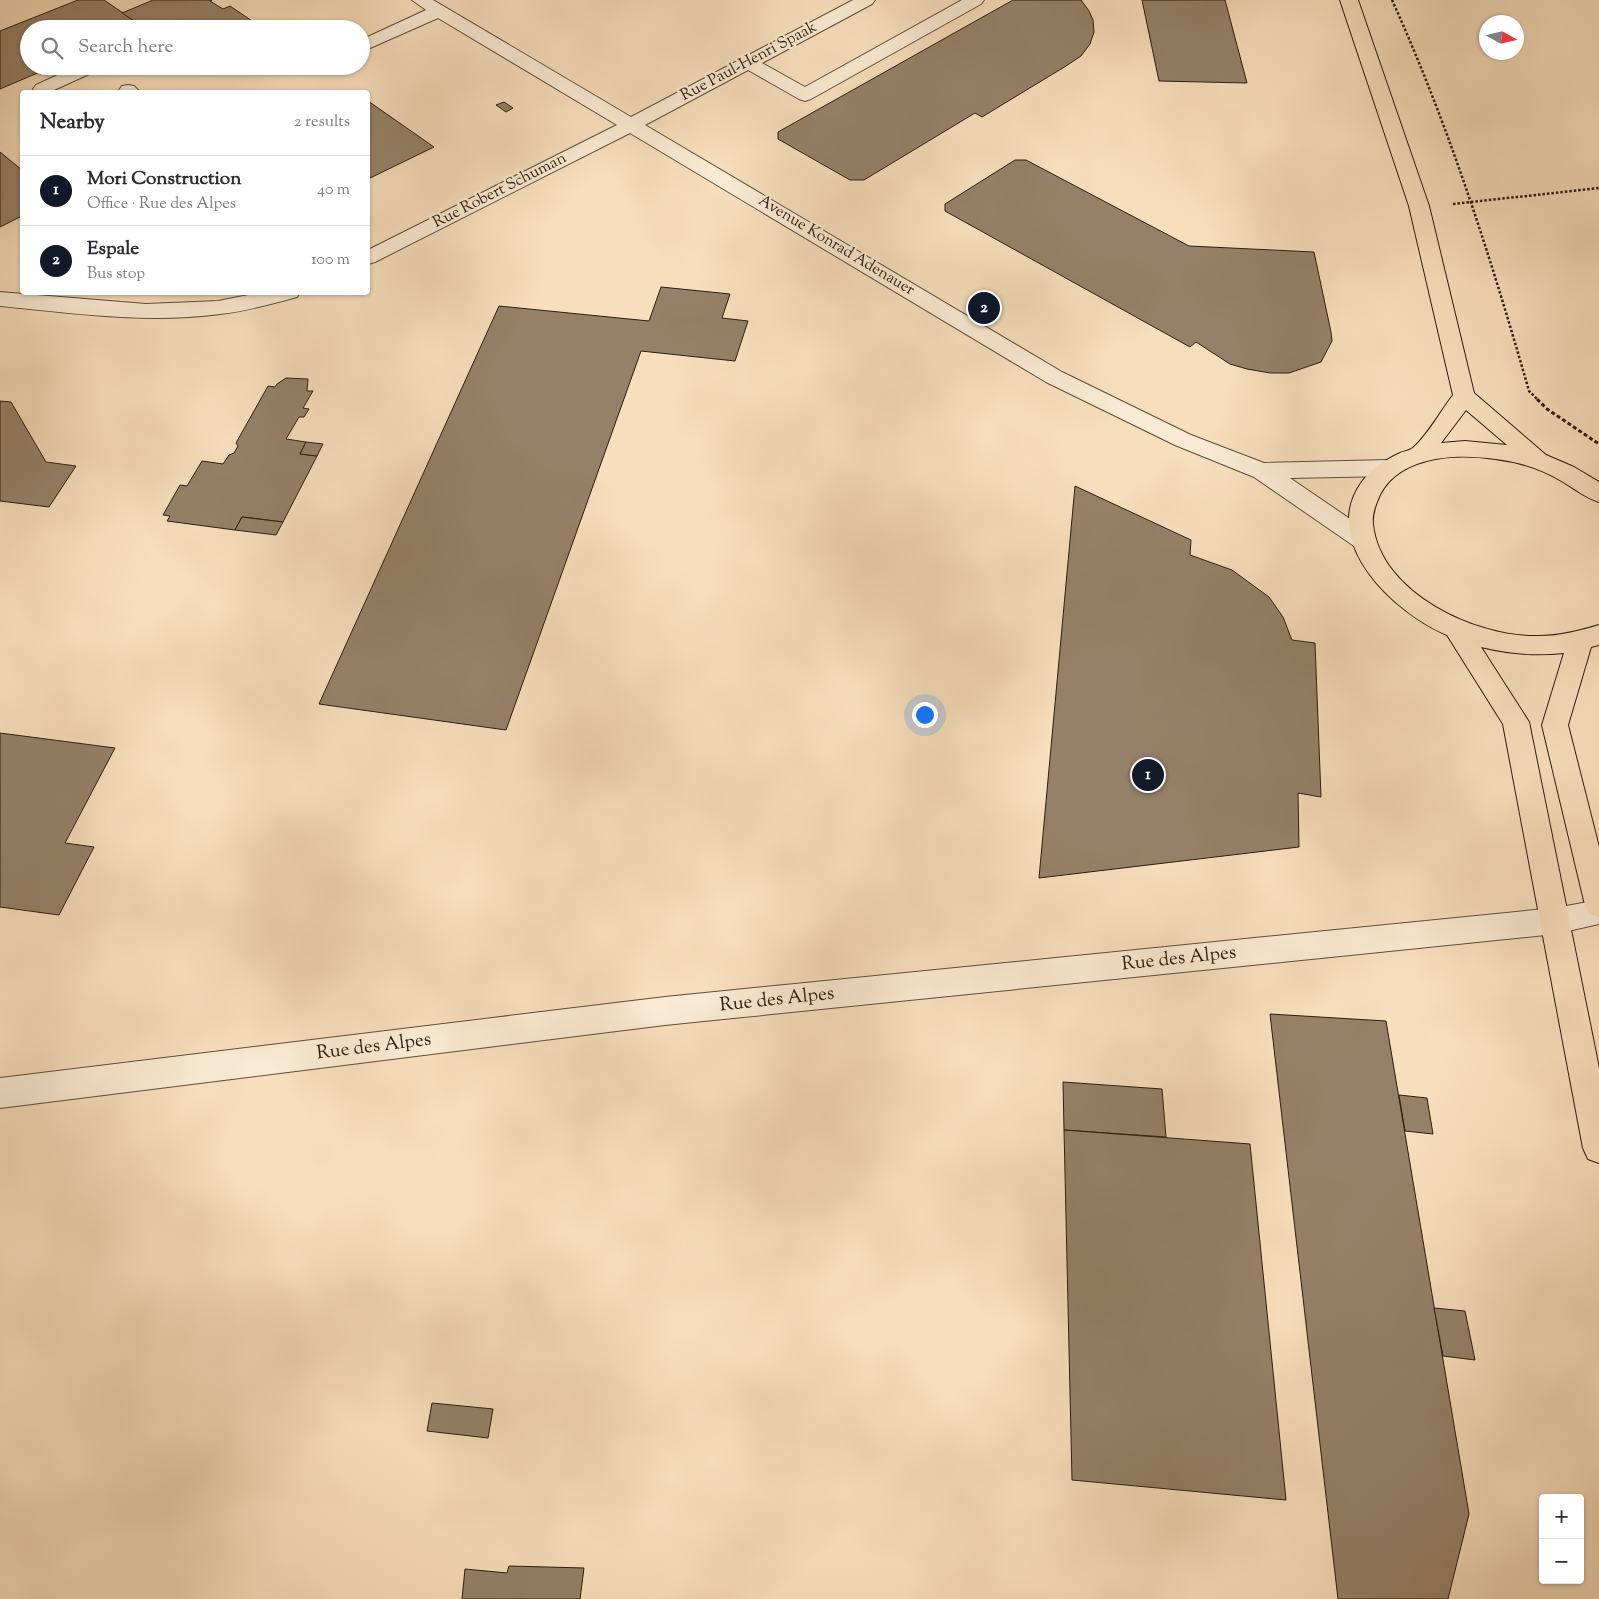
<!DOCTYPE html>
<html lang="en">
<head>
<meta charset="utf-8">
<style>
  :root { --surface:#fff; --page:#f2f2f3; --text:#2b2b33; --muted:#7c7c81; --line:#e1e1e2; --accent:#111827 }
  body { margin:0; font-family:"Sorts Mill Goudy",serif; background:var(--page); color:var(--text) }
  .controls { position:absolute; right:15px; bottom:15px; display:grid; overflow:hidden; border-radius:5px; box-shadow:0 1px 4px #0004 }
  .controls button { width:45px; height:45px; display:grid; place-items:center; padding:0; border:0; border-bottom:1px solid var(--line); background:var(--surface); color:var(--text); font:25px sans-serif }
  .compass { position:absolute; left:1479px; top:15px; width:45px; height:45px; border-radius:50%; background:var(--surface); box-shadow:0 1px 4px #0004; rotate:98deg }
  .you { position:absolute; left:924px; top:714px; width:18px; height:18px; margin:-12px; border:4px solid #fff; border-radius:50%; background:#1a73e8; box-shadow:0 0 0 8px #1a73e833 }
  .badge { display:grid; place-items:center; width:32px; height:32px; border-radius:50%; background:var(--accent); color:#fff; font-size:16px; font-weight:700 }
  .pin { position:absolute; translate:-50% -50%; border:2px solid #fff; box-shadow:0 1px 5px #0006 }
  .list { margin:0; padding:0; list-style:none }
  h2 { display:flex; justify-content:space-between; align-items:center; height:65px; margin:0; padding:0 20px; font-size:21px }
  h2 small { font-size:16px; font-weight:400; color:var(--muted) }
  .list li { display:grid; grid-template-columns:32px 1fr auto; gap:15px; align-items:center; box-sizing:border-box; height:70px; padding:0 20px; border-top:1px solid var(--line) }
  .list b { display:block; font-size:19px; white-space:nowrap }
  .list p { margin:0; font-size:16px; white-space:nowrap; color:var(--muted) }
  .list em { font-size:16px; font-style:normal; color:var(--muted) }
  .icon { flex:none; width:28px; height:28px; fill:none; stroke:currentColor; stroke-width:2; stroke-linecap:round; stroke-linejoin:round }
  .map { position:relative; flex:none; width:1599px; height:1599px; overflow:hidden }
  .search { position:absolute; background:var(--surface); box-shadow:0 1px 4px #0004; left:20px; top:20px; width:350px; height:55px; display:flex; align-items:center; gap:12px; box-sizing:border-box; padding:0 18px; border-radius:28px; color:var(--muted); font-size:19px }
  .panel { position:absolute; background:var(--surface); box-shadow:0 1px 4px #0004; left:20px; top:90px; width:350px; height:205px; border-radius:5px }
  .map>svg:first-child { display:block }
  .building { fill:#958169; stroke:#2b1d0f }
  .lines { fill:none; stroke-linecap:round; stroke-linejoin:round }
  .minor-casing { stroke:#5e4d3a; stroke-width:2 }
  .major-casing { stroke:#2b1d0f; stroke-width:2 }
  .path-far1 { stroke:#2b1d0f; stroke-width:2.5; stroke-dasharray:2.5 2; stroke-linecap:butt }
  .path { stroke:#2b1d0f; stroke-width:3; stroke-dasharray:4 2.5; stroke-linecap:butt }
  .minor { fill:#faead3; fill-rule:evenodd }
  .major { fill:#f7debc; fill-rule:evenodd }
  .labels { text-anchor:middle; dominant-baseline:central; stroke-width:4.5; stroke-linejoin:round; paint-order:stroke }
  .far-street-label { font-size:16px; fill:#2b1d0f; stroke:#faead3 }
  .street-label { font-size:19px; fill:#2b1d0f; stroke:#faead3 }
</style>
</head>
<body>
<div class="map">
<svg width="1599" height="1599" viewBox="0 0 1599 1599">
  <rect width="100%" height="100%" fill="#f7debc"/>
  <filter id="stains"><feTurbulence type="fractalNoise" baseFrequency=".004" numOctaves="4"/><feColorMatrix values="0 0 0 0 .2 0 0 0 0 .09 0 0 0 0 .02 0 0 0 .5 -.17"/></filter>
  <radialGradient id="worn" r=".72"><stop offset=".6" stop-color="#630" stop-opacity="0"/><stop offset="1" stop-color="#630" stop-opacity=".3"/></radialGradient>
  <!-- building -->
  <g class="building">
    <polygon points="78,0 104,0 145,28 29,29 29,66 54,66 0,89 0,31"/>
    <polygon points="153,0 212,0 210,1 223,9 230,6 264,29 143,29 145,28 122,13"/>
    <polygon points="1013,0 1081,0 1089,11 1093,20 1094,32 1090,44 1081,56 1066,66 982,117 975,113 864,180 850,180 778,139 778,132"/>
    <polygon points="1142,0 1225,0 1247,83 1159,81"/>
    <polygon points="163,66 187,66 172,73"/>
    <polygon points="368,101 434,147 368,179"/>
    <polygon points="504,102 513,108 506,112 496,105"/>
    <polygon points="0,152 22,170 22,216 0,227"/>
    <polygon points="1015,160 1026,160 1189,246 1314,252 1331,332 1332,341 1321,362 1289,373 1270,373 1247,369 1230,364 1196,342 1190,347 945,211 945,204"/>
    <polygon points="661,287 730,294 722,318 748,321 735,361 641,351 506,730 319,704 499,306 649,321"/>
    <polygon points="286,378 308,379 307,391 313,391 303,408 309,409 304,417 299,417 286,439 306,442 300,454 317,456 283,522 242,517 235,530 167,521 170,516 163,515 180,485 187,486 202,461 223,464 229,455 234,453 238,446 236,443 268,386 275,387 277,384"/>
    <polygon points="0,401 11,402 46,462 76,466 49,507 0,501"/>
    <polygon points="306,442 323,444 317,456 300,454"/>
    <polygon points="1075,486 1191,540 1190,555 1232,570 1269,597 1283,617 1292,640 1315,643 1321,797 1298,793 1299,847 1039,878"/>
    <polygon points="242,517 283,522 276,535 235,530"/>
    <polygon points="0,733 115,748 65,843 94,847 59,915 0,907"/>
    <polygon points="1270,1014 1386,1021 1469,1514 1448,1599 1338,1599"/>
    <polygon points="1063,1082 1162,1089 1166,1137 1064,1130"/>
    <polygon points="1399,1095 1427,1098 1433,1134 1405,1131"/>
    <polygon points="1064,1130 1250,1144 1286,1500 1072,1480"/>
    <polygon points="1434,1308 1465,1311 1475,1360 1443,1356"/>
    <polygon points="432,1403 493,1409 488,1438 427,1431"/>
    <polygon points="509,1566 584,1568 580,1599 462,1599 465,1569 507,1573"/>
  </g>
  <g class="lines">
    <defs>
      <g id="minor">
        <polygon points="412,0 433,0 631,117 853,0 875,0 872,4 762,63 805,87 962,0 984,0 981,4 811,99 805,101 799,99 748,70 645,125 1062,372 1191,435 1264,463 1390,460 1398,462 1402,468 1398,474 1390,476 1290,478 1372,534 1375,540 1372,546 1363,549 1354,546 1254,477 1175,445 1046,382 630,133 375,262 368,264 368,250 617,125 438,18 361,52 361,40 426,10"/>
        <polygon points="77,66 101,66 98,70 54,90 55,92 35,92 33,89 36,85"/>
        <polygon points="128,85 134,86 140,92 121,92 119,90 122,86"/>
        <path d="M0,292L146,304L218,301L264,292H300L297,297C272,304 246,311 220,314C147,324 72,313 0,306Z"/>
        <polygon points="1599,900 1599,924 1555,934 665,1025 0,1108 0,1078 665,997 1555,908"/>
      </g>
      <path id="major" d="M1340,0H1358L1429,206L1474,393L1546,455L1574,467L1599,482V502C1586,498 1575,489 1563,482C1542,469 1520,462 1495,459C1454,453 1393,456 1377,502C1374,510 1372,516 1373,524C1380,594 1478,638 1539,636C1560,636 1579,631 1599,625V645L1591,647L1568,725L1599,847V917L1589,914L1585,905L1542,725L1564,653C1535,656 1509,654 1481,647L1529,722L1599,1068V1163L1588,1159L1583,1148L1503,724L1447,635C1396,614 1319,543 1361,483C1371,469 1385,460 1400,453C1404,451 1410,451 1414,447C1429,433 1440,412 1453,395L1409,206ZM1466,410L1507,445L1465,441L1441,443Z"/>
    </defs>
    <!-- minor casing -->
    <use href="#minor" class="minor-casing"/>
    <!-- major casing -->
    <use href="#major" class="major-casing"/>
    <!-- path-far1 -->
    <g class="path-far1">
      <path d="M1392,0C1449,126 1491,258 1529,391L1538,400"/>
      <polyline points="1453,204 1599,188"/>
    </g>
    <!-- path -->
    <polyline class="path" points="1537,399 1547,409 1599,444"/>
    <!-- minor -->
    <use href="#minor" class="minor"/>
    <!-- major -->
    <use href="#major" class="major"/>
  </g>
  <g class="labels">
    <!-- far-street labels -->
    <g class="far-street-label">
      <text transform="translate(749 62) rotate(-28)">Rue Paul-Henri Spaak</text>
      <text transform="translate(500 191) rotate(-27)">Rue Robert Schuman</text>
      <text transform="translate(836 246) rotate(31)">Avenue Konrad Adenauer</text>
    </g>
    <!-- street labels -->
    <g class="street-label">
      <text transform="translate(1179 959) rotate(-6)">Rue des Alpes</text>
      <text transform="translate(777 1000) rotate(-6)">Rue des Alpes</text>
      <text transform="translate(374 1047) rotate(-7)">Rue des Alpes</text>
    </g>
  </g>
  <rect width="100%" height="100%" filter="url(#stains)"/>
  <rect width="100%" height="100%" fill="url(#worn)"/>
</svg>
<div class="controls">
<button>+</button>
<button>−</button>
</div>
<svg class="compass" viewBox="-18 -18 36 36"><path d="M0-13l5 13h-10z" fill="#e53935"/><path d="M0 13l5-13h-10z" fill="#7c7c81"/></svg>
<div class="you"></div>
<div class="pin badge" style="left:1148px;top:775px">1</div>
<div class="pin badge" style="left:984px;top:308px">2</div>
<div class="search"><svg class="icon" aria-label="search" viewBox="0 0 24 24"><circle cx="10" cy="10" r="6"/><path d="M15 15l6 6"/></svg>Search here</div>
<section class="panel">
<h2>Nearby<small>2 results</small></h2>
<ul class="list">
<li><span class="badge">1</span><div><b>Mori Construction</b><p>Office · Rue des Alpes</p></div><em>40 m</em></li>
<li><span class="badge">2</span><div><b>Espale</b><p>Bus stop</p></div><em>100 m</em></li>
</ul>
</section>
</div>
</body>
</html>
